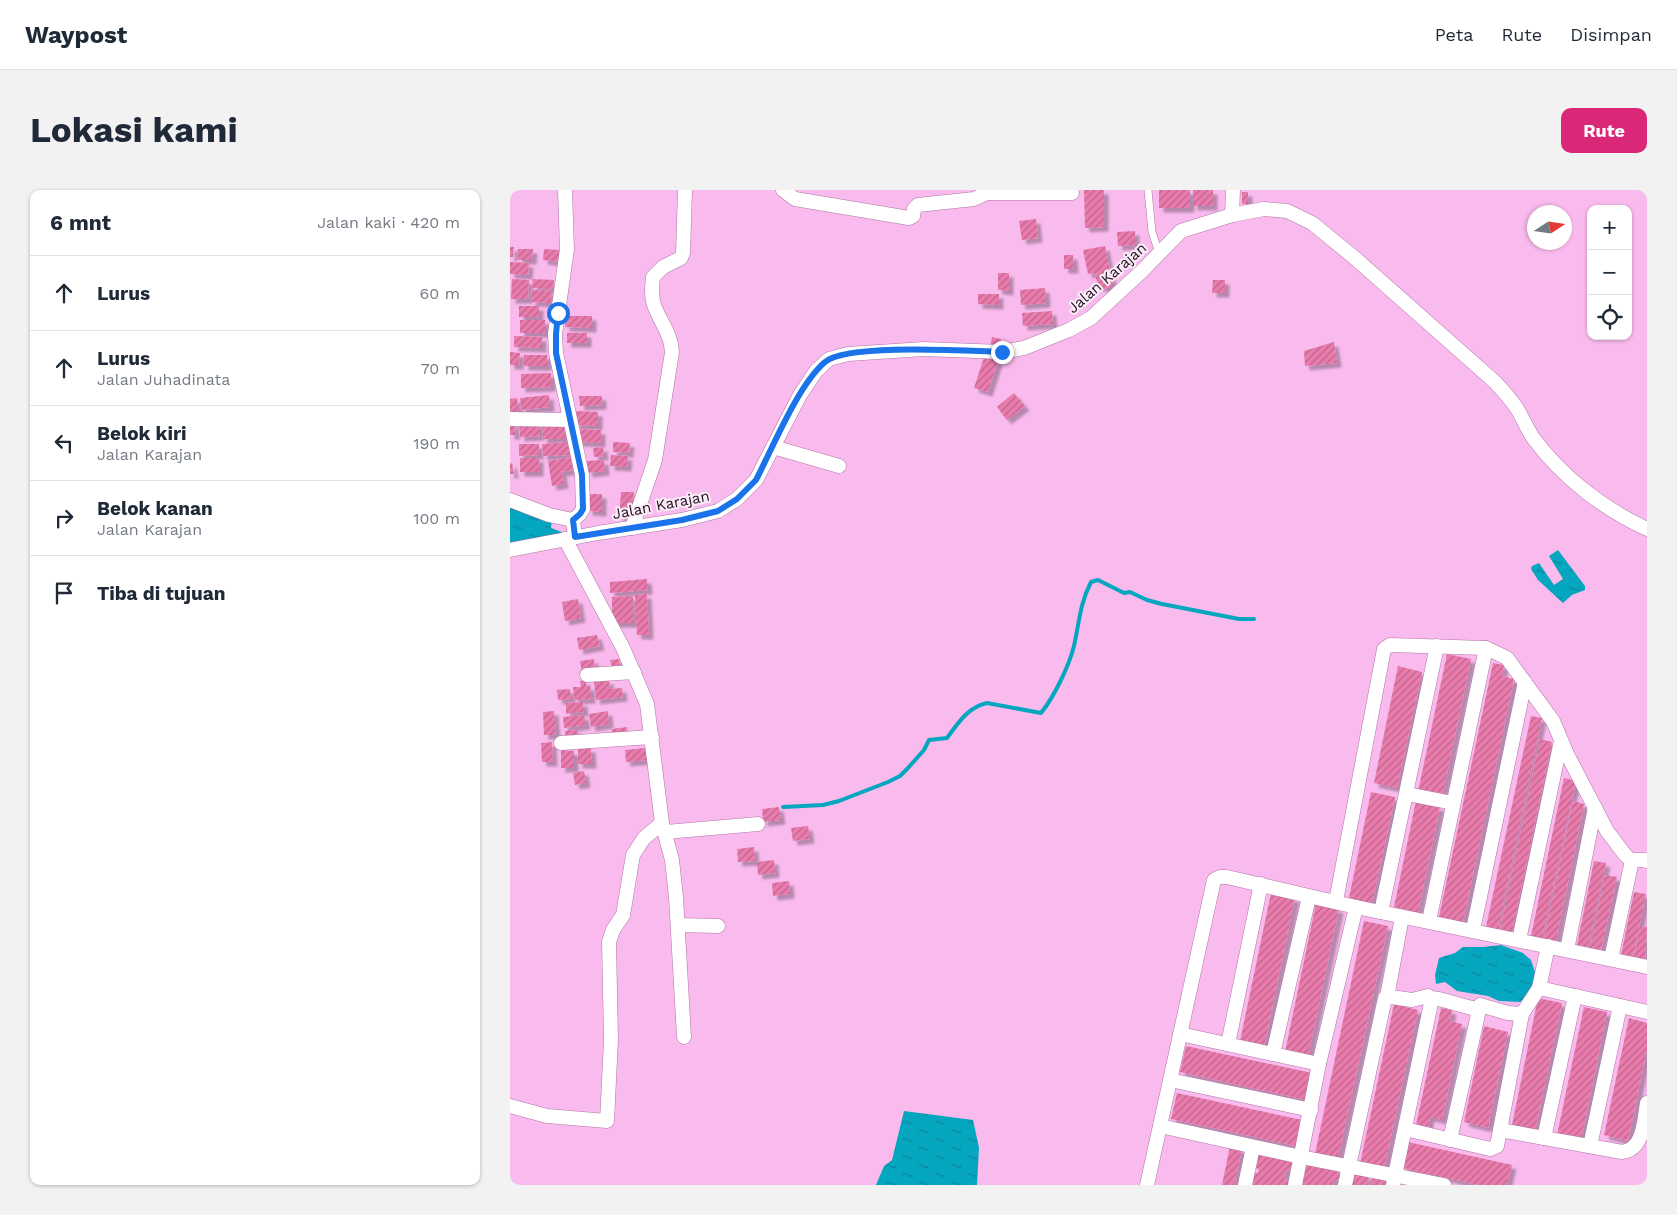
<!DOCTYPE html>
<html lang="id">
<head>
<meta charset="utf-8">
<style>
  :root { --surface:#fff; --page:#f2f2f3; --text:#1f2937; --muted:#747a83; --line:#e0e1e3; --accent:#db2777 }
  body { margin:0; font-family:"Work Sans",sans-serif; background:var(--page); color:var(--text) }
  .controls { position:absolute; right:15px; top:15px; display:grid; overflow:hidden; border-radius:10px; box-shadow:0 1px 4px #0004 }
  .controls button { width:45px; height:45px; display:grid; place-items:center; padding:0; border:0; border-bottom:1px solid var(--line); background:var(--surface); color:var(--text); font:25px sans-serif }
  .compass { position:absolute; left:1017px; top:15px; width:45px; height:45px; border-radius:50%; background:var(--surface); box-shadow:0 1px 4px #0004; rotate:78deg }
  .stop { position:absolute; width:15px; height:15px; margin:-11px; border:4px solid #1a73e8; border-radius:50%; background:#fff }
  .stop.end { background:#1a73e8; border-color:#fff; box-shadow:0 1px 5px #0008 }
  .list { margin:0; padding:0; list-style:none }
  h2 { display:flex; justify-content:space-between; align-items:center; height:65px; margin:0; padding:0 20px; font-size:21px }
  h2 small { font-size:16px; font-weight:400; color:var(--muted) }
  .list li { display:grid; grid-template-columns:32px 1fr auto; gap:15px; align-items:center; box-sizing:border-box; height:75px; padding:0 20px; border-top:1px solid var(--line) }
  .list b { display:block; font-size:19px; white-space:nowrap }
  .list p { margin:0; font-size:16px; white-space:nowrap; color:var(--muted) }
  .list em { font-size:16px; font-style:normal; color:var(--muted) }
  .icon { flex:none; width:28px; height:28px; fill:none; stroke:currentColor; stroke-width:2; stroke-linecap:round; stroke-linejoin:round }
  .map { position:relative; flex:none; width:1137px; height:995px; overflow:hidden; border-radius:10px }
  header { display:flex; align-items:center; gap:30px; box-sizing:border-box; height:70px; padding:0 25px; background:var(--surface); border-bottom:1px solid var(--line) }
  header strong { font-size:24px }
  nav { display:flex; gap:28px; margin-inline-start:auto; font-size:18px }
  .intro { display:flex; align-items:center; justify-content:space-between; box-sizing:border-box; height:120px; padding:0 30px }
  h1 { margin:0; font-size:35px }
  .button { padding:12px 22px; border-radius:10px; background:var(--accent); color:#fff; font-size:18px; font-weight:700 }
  main { display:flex; gap:30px; padding:0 30px }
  aside { flex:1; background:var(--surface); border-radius:10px; box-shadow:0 1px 4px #0004 }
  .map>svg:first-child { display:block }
  .water { fill:url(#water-ripples) }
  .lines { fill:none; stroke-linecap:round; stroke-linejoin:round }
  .stream { stroke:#05a6bf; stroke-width:4 }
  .building { fill:url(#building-hatch); filter:url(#shadow) }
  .lane-casing { stroke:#b075a5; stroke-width:8 }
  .street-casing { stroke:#b075a5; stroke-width:15 }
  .lane { stroke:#fff; stroke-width:7 }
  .street { stroke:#fff; stroke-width:14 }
  .route { stroke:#1a73e8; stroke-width:6 }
  .labels { text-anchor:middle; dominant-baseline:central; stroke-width:4; stroke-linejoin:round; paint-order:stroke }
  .street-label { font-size:15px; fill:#250e21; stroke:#fbeef8 }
</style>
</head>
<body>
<header>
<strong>Waypost</strong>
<nav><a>Peta</a><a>Rute</a><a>Disimpan</a></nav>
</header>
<div class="intro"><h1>Lokasi kami</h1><a class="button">Rute</a></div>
<main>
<aside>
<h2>6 mnt<small>Jalan kaki · 420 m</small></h2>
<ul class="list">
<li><svg class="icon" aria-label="ahead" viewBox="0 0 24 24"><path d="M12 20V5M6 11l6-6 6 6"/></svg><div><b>Lurus</b></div><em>60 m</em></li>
<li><svg class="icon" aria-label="ahead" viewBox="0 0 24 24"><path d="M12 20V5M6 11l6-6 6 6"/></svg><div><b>Lurus</b><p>Jalan Juhadinata</p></div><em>70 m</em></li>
<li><svg class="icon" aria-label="left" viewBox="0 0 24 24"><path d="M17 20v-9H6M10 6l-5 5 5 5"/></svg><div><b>Belok kiri</b><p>Jalan Karajan</p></div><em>190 m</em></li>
<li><svg class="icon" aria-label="right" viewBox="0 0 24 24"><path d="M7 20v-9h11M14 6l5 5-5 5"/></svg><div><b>Belok kanan</b><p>Jalan Karajan</p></div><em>100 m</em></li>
<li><svg class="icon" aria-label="arrive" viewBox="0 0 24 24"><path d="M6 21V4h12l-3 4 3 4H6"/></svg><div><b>Tiba di tujuan</b></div></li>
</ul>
</aside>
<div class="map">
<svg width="1137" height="995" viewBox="0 0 1137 995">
  <defs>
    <pattern id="water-ripples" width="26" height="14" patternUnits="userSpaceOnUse" patternTransform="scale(1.25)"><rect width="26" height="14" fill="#05a6bf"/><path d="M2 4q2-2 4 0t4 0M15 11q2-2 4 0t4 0" fill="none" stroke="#06869b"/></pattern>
    <pattern id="building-hatch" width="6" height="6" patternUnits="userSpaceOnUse" patternTransform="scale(1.25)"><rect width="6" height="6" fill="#ea7cad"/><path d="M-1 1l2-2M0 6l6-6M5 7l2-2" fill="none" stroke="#bd648c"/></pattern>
    <filter id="shadow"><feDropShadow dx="4.5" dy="4.5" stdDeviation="1" flood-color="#0004"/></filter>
  </defs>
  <rect width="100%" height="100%" fill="#f9baed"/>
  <!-- water -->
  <g class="water">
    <polygon points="0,314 42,331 41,338 57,344 0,354"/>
    <polygon points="1048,360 1075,396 1075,400 1062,405 1053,413 1028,390 1021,379 1022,376 1029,373 1044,395 1053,389 1039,366"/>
    <polygon points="991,755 1013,763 1021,770 1027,788 1022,803 1010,812 989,811 978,806 947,801 935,792 926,794 925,785 929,768 945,763 953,757 973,757"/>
    <polygon points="394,921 463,930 469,958 467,995 366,995 374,976 382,970"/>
  </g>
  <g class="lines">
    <!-- stream -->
    <path class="stream" d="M273,617L313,615L329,611L378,592L390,586L398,578L414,560L419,550L437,548C448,533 458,517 477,513L531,523C544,507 559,476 564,456C569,434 570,413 581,392L588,390L614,403L620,402L637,410L652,414L729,429H744"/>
  </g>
  <!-- building -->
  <g class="building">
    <polygon points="574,0 594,0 594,37 575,38"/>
    <rect x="649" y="0" width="31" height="18"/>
    <rect x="683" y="0" width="20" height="16"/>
    <rect x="732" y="2" width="6" height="12"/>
    <polygon points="526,29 528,48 512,50 509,31"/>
    <polygon points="625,41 625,55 608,56 607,42"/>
    <polygon points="595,56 603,96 593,99 592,96 588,97 585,83 578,84 573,60"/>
    <polygon points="0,57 4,57 3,67 0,67"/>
    <polygon points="8,59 23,59 22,70 8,70"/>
    <polygon points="34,59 50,60 48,72 33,70"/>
    <polygon points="554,65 563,65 564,79 554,79"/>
    <polygon points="0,72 19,73 18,85 0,84"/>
    <polygon points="488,83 499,83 499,101 488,100"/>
    <polygon points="2,89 19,90 18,109 1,109"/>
    <polygon points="23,89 44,90 43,99 22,98"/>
    <polygon points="703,90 715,90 715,103 702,103"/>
    <polygon points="535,98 536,113 511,115 510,100"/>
    <polygon points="22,100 42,101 41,113 21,112"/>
    <polygon points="468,104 489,104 489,115 468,114"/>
    <rect x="9" y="116" width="20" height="11"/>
    <polygon points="542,121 543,134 513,136 512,123"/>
    <polygon points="56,126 82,126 82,138 55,137"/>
    <rect x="10" y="130" width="25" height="13"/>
    <rect x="57" y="143" width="20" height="10"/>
    <polygon points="4,146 32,147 32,158 4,157"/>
    <polygon points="482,147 491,149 489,159 480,157"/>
    <polygon points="824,152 827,173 795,176 794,161"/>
    <polygon points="0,162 10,163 9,175 0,175"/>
    <rect x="14" y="165" width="23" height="11"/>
    <polygon points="474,167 488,171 478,202 464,198"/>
    <polygon points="41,183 41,197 11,198 11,184"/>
    <polygon points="504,203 515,216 497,230 487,217"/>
    <polygon points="39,205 40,217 11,220 10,208"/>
    <polygon points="69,206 92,206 92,215 70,216"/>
    <polygon points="7,208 9,222 0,224 0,209"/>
    <polygon points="65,221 88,222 88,236 65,235"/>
    <polygon points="4,232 6,245 0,245 0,233"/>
    <polygon points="30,232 30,246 10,247 9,233"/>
    <polygon points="32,232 54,232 55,249 33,249"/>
    <polygon points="67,239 91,240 91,253 67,252"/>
    <polygon points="59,252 60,265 33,266 32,254"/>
    <polygon points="103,252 120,253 119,263 103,262"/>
    <polygon points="9,254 29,254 29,265 9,266"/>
    <polygon points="93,257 94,266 84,267 83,258"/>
    <polygon points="101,265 118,266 117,277 100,276"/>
    <polygon points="62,267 64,280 52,282 54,294 42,296 38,271"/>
    <rect x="10" y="268" width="19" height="14"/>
    <polygon points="94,270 95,281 78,283 77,271"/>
    <polygon points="2,273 4,284 0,284 0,274"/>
    <polygon points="111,302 124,302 122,328 109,327"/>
    <polygon points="79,304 92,304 92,322 78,321"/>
    <polygon points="137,389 138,400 100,403 100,392"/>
    <polygon points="137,404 139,445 127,445 125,405"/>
    <polygon points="123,406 124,433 102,433 102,407"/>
    <polygon points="68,409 71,428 55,431 52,412"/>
    <polygon points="87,445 90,456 69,460 67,448"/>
    <polygon points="937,464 961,469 932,608 908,602"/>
    <polygon points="84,469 85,482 72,483 70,471"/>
    <polygon points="109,469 111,479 103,481 100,470"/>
    <polygon points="983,473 994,475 992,486 1004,489 953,732 929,727"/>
    <polygon points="888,476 912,482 887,598 864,593"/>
    <polygon points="99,490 100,499 112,498 113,507 86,510 84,492"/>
    <polygon points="70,491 76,491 76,496 80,496 81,509 64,510 63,497 71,497"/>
    <polygon points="60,499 61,509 48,510 47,500"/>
    <polygon points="73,512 74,522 56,524 56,513"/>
    <polygon points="44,521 46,545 34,545 33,522"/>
    <polygon points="98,521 99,534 81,537 79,524"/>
    <polygon points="74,525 76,535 54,538 53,527"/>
    <polygon points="1021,526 1032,528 988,740 976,737"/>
    <polygon points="117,537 118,546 103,549 102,539"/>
    <polygon points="67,539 69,548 56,550 55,541"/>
    <polygon points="1030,549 1042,552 1002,742 990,739"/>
    <polygon points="42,552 43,572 32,572 31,553"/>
    <polygon points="68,558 81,558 82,574 68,574"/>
    <polygon points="135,558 137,570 116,572 115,560"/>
    <polygon points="51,560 64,561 64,578 51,578"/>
    <polygon points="74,581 76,593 65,595 63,583"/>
    <polygon points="1054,588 1066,591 1032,749 1021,746"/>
    <polygon points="861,602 885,607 862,713 839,708"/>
    <polygon points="906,611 930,617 908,723 884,717"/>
    <polygon points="1063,611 1074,614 1046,751 1034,748"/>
    <polygon points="269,617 271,630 253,632 252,619"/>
    <polygon points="298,636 300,649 283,651 281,638"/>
    <polygon points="244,657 245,671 228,672 227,659"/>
    <polygon points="264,670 265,683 248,685 247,672"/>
    <polygon points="1084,671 1096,673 1078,757 1067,755"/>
    <polygon points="1095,685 1107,687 1091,760 1080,758"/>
    <polygon points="279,691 280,704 263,706 262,693"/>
    <polygon points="1124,702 1136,704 1123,767 1111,765"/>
    <polygon points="761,703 785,708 754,857 730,851"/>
    <polygon points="806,713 829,719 798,867 775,862"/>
    <polygon points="854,731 878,736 828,969 805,964"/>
    <polygon points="1130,736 1137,737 1135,770 1124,768"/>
    <polygon points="1028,808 1052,813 1025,941 1002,935"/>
    <polygon points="884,814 908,820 874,979 850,974"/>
    <polygon points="1074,817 1097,822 1071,950 1047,945"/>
    <polygon points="931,818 942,820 940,831 952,834 932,930 920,927 918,937 906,935"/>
    <polygon points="1119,828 1137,833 1137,859 1118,951 1094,945"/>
    <polygon points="974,836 998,842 978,938 954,932"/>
    <polygon points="676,856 802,883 796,910 670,882"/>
    <polygon points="667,903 792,930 786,956 661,929"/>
    <polygon points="898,952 1002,975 997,995 968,995 892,978"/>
    <polygon points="720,956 732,959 724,995 712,995"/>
    <polygon points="748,961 786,972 784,981 776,980 774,989 782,991 781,995 740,995 743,982 748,983 749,979 745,978"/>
    <polygon points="797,972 829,979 828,983 833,985 831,991 824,990 823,995 792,995"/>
    <polygon points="842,982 859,986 858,995 839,995"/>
    <polygon points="863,985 877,988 876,995 861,995"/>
  </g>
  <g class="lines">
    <defs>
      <polyline id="lane" points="638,0 642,42 649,63"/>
      <g id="street">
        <polyline points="55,0 57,59 45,144 46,163 72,285 73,319 70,324 63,330 65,347"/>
        <polyline points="273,0 285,9 399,28 403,26 404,19 408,15 464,9 477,3 562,3"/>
        <polyline points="722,25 723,0"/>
        <polyline points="0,229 59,230"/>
        <polyline points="263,257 329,276"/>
        <polyline points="0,310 39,325 63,330"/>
        <path d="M122,338L145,270L162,162C161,143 150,132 144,115C141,106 142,97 143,87L153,77L171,68L173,63L175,0"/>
        <path d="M0,360L88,343L172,330L208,321L227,309L246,290L290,205L306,181L319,169L338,164L414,159L492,162L514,158L559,140L581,128L632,81L671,41L722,25L754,19L777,21L802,33L846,69L985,192C994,202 1003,211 1009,222C1014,231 1018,241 1024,249C1053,288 1094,319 1137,339"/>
        <polyline points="77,485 124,482"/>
        <polyline points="51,553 142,547"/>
        <polyline points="897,604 943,613"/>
        <polyline points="152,633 162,670 166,707 174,847"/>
        <polyline points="156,642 248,634"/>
        <polyline points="826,711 874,459 880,455 976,458 997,468 1043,531 1057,564 1097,641 1116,666 1122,670 1134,670 1137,671"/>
        <polyline points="871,722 927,456"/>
        <polyline points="919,731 976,458"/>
        <polyline points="168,735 208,736"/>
        <polyline points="963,740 1015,492"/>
        <polyline points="1009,750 1051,551"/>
        <polyline points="1057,760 1085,617"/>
        <polyline points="1101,769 1122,670"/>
        <polyline points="1029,798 1137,822"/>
        <polyline points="877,807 892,727"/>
        <polyline points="921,808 929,809 969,820 970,815 998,823 1012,824"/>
        <polyline points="670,844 809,874"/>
        <polyline points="718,854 751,694"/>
        <polyline points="763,864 799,707"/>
        <polyline points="660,890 801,920"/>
        <polyline points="0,916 37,926 97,931 101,850 99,752 103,740 113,725 123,665 134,648 152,633 137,514 113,458 55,349"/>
        <polyline points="650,936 791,967 934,995"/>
        <polyline points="895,939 980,959 987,956 1012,824 1029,798 1038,756"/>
        <path d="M990,940L1112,962C1134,960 1134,930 1137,913"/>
        <polyline points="1034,948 1065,806"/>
        <polyline points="940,950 969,820"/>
        <polyline points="1080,956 1110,816"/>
        <polyline points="637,995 704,690 710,687 717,687 846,717"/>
        <polyline points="735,995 743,957"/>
        <polyline points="785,995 809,874 846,717 1137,777"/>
        <polyline points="835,995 875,808 881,807 902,810 918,806 921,808 921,813 883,995"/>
      </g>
    </defs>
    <!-- lane casing -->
    <use href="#lane" class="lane-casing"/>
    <!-- street casing -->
    <use href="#street" class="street-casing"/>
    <!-- lane -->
    <use href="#lane" class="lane"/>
    <!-- street -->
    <use href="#street" class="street"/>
  </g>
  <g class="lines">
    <!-- route -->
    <path class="route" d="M48,123L46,144V163L72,285L73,319L70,324L63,330L65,347L172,330L208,321L227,309L246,290C263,257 288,195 315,172C337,153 459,161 492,162"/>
  </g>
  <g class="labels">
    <!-- street labels -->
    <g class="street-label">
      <text transform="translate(597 88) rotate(-41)">Jalan Karajan</text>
      <text transform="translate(151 315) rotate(-11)">Jalan Karajan</text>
    </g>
  </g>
</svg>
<div class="controls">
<button>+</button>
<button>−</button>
<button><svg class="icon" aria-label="locate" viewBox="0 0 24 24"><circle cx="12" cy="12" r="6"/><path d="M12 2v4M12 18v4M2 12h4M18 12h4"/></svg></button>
</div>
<svg class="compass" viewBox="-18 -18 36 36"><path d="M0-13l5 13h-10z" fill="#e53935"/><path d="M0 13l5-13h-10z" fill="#747a83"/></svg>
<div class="stop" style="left:48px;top:123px"></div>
<div class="stop end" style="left:492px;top:162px"></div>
</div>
</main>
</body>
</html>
